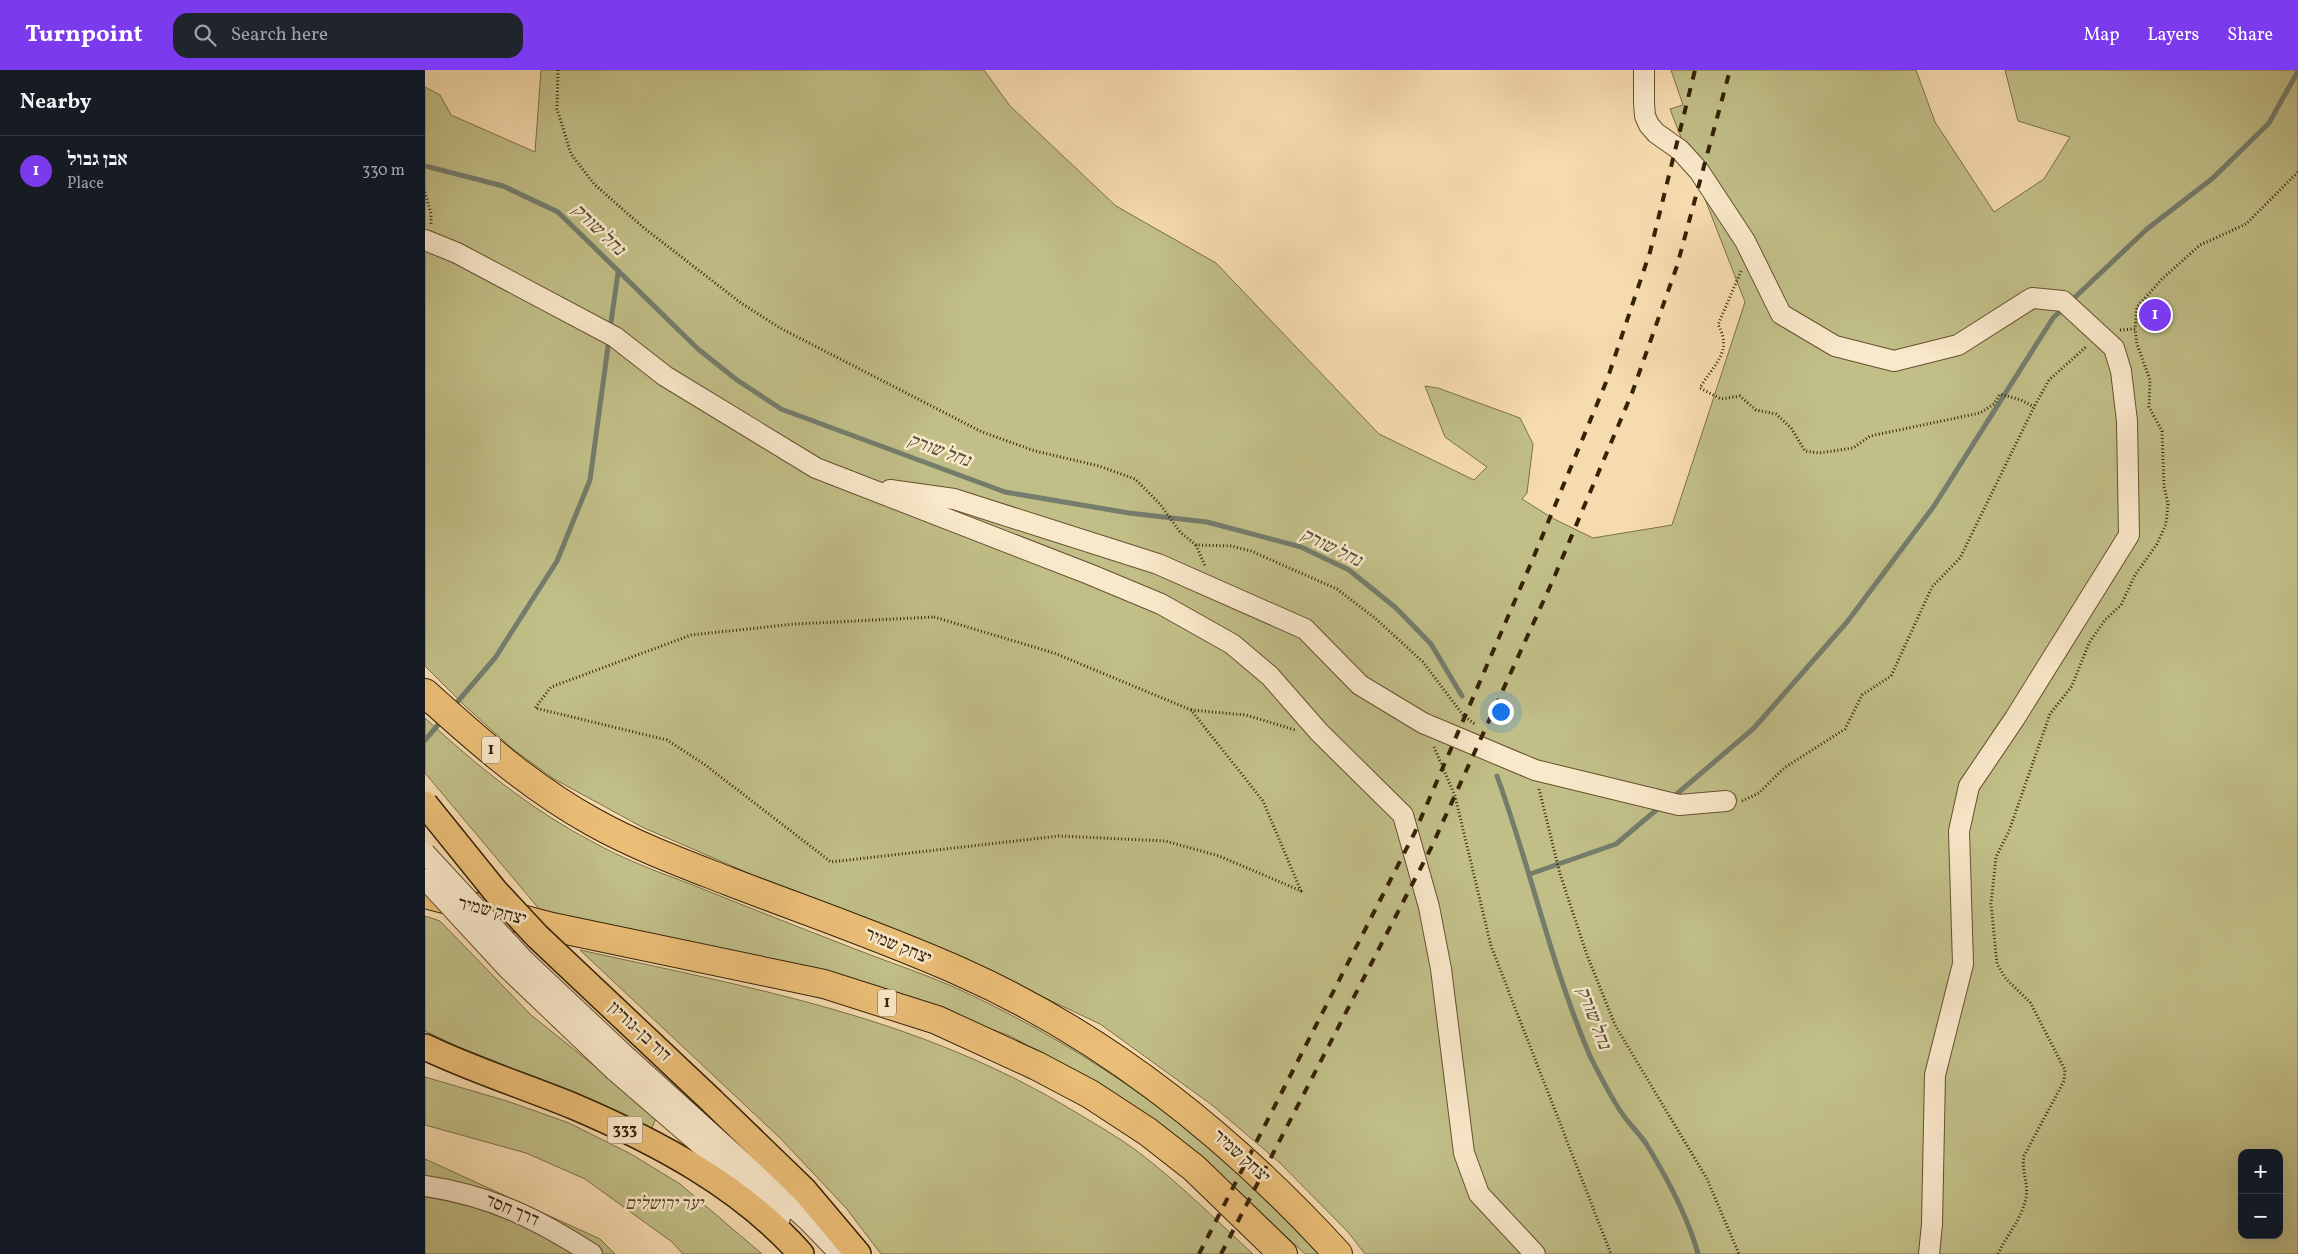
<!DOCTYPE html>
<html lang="en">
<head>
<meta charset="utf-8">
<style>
  :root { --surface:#171b24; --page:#20242c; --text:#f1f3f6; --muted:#9ea1a6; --line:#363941; --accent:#7c3aed }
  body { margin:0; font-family:Vollkorn,"Frank Ruhl Libre",serif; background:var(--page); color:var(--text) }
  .controls { position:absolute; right:15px; bottom:15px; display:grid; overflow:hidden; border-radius:10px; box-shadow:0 5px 20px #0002 }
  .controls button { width:45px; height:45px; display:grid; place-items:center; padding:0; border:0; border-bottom:1px solid var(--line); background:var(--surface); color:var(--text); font:25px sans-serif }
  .you { position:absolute; left:1075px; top:641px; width:18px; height:18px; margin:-12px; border:4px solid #fff; border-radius:50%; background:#1a73e8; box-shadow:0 0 0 8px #1a73e833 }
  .badge { display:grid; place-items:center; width:32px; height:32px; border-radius:50%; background:var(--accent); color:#fff; font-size:16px; font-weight:700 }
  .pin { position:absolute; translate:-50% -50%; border:2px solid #fff; box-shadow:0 1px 5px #0006 }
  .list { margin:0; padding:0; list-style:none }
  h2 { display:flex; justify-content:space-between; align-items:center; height:65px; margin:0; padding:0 20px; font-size:21px }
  h2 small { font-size:16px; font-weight:400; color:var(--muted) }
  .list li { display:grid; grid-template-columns:32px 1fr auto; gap:15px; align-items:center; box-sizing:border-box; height:70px; padding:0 20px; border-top:1px solid var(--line) }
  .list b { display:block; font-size:19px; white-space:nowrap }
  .list p { margin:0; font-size:16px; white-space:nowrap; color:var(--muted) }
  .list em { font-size:16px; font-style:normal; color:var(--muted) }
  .icon { flex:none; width:28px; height:28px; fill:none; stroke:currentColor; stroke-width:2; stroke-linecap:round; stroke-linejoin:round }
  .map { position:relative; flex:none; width:1873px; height:1184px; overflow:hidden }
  header { display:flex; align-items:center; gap:30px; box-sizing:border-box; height:70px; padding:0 25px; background:var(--accent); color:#fff }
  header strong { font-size:24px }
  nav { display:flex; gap:28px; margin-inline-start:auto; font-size:18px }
  .search { width:350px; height:45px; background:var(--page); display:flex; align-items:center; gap:12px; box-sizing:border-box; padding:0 18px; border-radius:15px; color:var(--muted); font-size:19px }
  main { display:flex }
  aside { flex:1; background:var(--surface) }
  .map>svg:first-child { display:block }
  .green { fill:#c1be87; stroke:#7c7046; fill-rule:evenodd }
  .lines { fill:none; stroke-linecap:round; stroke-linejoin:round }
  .stream { stroke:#747d6c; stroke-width:5 }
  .minor-casing { stroke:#665030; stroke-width:22 }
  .major-casing { stroke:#362206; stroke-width:28 }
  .highway-casing { stroke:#362206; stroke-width:30 }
  .path { stroke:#362206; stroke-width:3; stroke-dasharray:1 2.5; stroke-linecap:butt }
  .minor { stroke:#f9e8ca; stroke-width:20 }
  .major { stroke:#ebbe77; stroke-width:25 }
  .highway { stroke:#ebbe77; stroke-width:28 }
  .rail { stroke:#362206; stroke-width:4; stroke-dasharray:9 9; stroke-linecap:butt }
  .minor-bridge-casing { stroke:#665030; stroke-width:22; stroke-linecap:butt }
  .major-bridge-casing { stroke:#362206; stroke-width:28; stroke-linecap:butt }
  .minor-bridge { stroke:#f9e8ca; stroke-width:20 }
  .major-bridge { stroke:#ebbe77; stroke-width:25 }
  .labels { text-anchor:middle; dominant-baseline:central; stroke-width:5; stroke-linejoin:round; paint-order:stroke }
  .shield { fill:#f9e8ca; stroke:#705d41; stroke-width:1 }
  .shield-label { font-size:16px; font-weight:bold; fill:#362206 }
  .street-label { font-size:18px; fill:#362206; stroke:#f9e8ca }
  .park-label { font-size:18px; font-style:italic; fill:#594926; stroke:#f9e8ca }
  .water-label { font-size:19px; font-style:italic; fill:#555039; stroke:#f9e8ca }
</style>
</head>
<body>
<header>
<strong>Turnpoint</strong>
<div class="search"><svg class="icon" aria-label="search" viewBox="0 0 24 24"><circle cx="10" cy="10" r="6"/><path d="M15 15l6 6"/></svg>Search here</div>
<nav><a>Map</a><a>Layers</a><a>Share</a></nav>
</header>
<main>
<aside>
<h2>Nearby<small></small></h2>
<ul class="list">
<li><span class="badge">1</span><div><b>אבן גבול</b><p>Place</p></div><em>330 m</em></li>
</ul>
</aside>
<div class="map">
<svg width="1873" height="1184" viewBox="0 0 1873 1184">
  <rect width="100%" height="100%" fill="#f6dbae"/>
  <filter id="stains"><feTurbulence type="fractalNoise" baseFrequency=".004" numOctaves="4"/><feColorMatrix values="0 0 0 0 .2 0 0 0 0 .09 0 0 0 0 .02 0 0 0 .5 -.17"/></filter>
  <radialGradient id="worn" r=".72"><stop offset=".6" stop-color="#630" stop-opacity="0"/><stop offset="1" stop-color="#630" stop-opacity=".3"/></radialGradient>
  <!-- green -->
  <g class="green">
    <path d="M116,0H559L585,36L691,136L791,193L954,364L1049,410L1062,397L1020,367L1000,316L1013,318L1095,348L1108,374L1102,423L1097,429L1129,449L1168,468L1247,455L1320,232L1245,39L1258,35L1246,0H1491L1510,52L1569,142L1619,109L1645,67L1593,51L1580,0H1873V1184H940L923,1162L855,1093L787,1035L675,954L580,909L383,829L217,757L129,709L89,680L40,636L0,596V17L15,25L26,45L110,82ZM1817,1083H1854V1165H1817Z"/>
    <path d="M0,648C51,695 104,738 166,771C198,789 233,802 268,815C322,837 376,858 430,879C463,892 497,903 529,917C667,980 793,1070 894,1184H880L778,1089L637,994L585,966L460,919L115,840L0,703Z"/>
    <polygon points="0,846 15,851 106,945 232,1046 226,1060 151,1024 29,975 0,961"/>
    <path d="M155,880C331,919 495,947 652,1043C672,1055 693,1067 712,1081C753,1112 790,1149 828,1184H456L421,1138L356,1069Z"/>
    <polygon points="0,1007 82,1031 144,1053 206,1084 255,1114 337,1184 258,1184 247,1172 160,1109 101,1083 0,1055"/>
    <polygon points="0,1089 175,1169 190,1184 0,1184"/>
  </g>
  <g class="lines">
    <!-- stream -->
    <g class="stream">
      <polyline points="0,96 78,116 133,142 273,279 312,310 356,339 580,422 704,443 782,452 876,477 924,500 971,538 1006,574 1037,626"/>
      <polyline points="1645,232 1722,159 1788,108 1844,53 1873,1"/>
      <polyline points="185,259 193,203"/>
      <polyline points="28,637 70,588 132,491 165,410 184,269"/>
      <polyline points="0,670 18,649"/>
      <path d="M1072,706C1106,799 1126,895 1165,986C1174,1004 1185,1025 1196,1042C1204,1054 1214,1063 1222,1075C1242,1108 1263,1146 1273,1184"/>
      <polyline points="1247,728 1329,658 1422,552 1509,436 1628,248 1639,238"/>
      <polyline points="1105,804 1191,774 1236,736"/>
    </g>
    <defs>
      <g id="minor">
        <polyline points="1219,0 1219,33 1220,46 1224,55 1231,63 1255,80 1274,101 1320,171 1356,244 1410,276 1469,291 1533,275 1607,228 1638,231 1689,278 1696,301 1702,351 1704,465 1590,648 1544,716 1534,761 1538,894 1510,1005 1507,1154 1504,1184"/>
        <polyline points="0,170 32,183 190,267 240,306 391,398 664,504 736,534 807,574 845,606 894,662 978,745 1004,837 1016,899 1039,1083 1054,1124 1110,1184"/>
        <polyline points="465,420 529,429 733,494 880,559 935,615 998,653 1110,700 1254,735 1301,731"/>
        <polyline points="203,988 383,1151 415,1184"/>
        <polyline points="190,1001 315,1109 355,1148"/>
        <path d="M0,1116C66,1126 111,1148 167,1184"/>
      </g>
      <g id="major">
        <path d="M0,977C48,1000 99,1016 148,1036C230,1071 316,1116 376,1184"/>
        <polyline points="287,1031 379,1120 433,1184"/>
      </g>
      <g id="highway">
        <path d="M0,623C52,670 106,718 168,752C211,776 257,793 303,811C381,841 460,868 536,902C682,967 806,1067 913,1184"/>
        <polyline points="0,824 127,857 399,914 512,950 612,996 665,1024 723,1062 769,1098 858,1184"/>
      </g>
    </defs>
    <!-- minor casing -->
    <use href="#minor" class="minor-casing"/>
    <!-- major casing -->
    <use href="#major" class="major-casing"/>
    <!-- highway casing -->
    <use href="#highway" class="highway-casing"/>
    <!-- path -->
    <g class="path">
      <polyline points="133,0 132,39 146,84 169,114 219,158 316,233 355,258 557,362 610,381 674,396 710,409 735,434 755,462 771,475 806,476 826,481 912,519 950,548 998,592 1038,645 1051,655"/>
      <polyline points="0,122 6,144 6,154"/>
      <path d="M1316,201L1293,255C1309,282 1287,296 1275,318L1296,329L1315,326L1331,340L1351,344L1366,358L1380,381L1394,383L1428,378L1445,366L1555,343L1569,334L1575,324L1596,330L1609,337"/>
      <polyline points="1695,260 1710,259 1712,237 1737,209 1775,175 1821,154 1873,102"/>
      <polyline points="771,475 780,496"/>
      <polygon points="509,547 629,583 766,640 838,731 876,821 794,786 740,771 634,766 406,792 279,694 242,670 110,638 126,617 266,565 370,554"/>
      <polyline points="766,640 821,645 870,660"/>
      <polyline points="1009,677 1030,726 1066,876 1186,1184"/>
      <polyline points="1114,719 1135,804 1162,885 1190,955 1282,1109 1314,1184"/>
      <polyline points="1317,731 1334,723 1359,698 1420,659 1437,625 1466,606 1507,517 1535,488 1609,337 1624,310 1662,276"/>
      <path d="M1573,1184C1582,1164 1596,1151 1601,1128C1604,1115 1596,1100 1599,1086L1639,1011L1640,1000L1605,932L1581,909L1572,894L1566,834L1571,787L1584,761L1625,644L1647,616L1664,573L1680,550L1696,535L1710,505L1732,474L1741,454L1743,434L1739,416L1737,361L1724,337L1725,310L1712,274L1710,259"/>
    </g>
    <!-- minor -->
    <use href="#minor" class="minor"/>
    <!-- major -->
    <use href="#major" class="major"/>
    <!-- highway -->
    <use href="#highway" class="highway"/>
    <!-- rail -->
    <g class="rail">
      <polyline points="774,1184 990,762 1107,491 1182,310 1225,182 1270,0"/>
      <polyline points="796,1184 1006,778 1128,510 1207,323 1252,196 1305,0"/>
    </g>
    <defs>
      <g id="minor-bridge">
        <polyline points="0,783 99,890 203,988"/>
        <polyline points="0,809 83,899 190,1001"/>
      </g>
      <polyline id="major-bridge" points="0,734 71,822 112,866 287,1031"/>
    </defs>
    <!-- minor-bridge casing -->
    <use href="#minor-bridge" class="minor-bridge-casing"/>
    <!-- major-bridge casing -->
    <use href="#major-bridge" class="major-bridge-casing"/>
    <!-- minor-bridge -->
    <use href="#minor-bridge" class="minor-bridge"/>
    <!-- major-bridge -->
    <use href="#major-bridge" class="major-bridge"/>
  </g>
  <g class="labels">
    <!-- shield labels -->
    <g class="shield">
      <rect x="57" y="666.5" width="18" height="27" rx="4"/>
      <rect x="453" y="919.5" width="18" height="27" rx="4"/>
      <rect x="182.5" y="1046.5" width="35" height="27" rx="4"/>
    </g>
    <g class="shield-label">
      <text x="66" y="680">1</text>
      <text x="462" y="933">1</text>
      <text x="200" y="1060">333</text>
    </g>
    <!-- street labels -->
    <g class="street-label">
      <text transform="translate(67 842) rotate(14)">יצחק שמיר</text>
      <text transform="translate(473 877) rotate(22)">יצחק שמיר</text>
      <text transform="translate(214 962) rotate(43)">דוד בן-גוריון</text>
      <text transform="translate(816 1087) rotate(42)">יצחק שמיר</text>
      <text transform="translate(87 1141) rotate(23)">דרך חסד</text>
    </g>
    <!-- park labels -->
    <g class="park-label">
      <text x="239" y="1134">יער ירושלים</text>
    </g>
    <!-- water labels -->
    <g class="water-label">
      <text transform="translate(173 160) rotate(44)">נחל שורק</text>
      <text transform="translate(514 381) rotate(20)">נחל שורק</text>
      <text transform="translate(906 478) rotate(26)">נחל שורק</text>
      <text transform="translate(1168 948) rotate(69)">נחל שורק</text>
    </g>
  </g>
  <rect width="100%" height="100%" filter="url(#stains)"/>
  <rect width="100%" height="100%" fill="url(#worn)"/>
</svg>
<div class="controls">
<button>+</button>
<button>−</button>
</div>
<div class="you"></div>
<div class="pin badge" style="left:1730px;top:245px">1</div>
</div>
</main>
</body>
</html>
